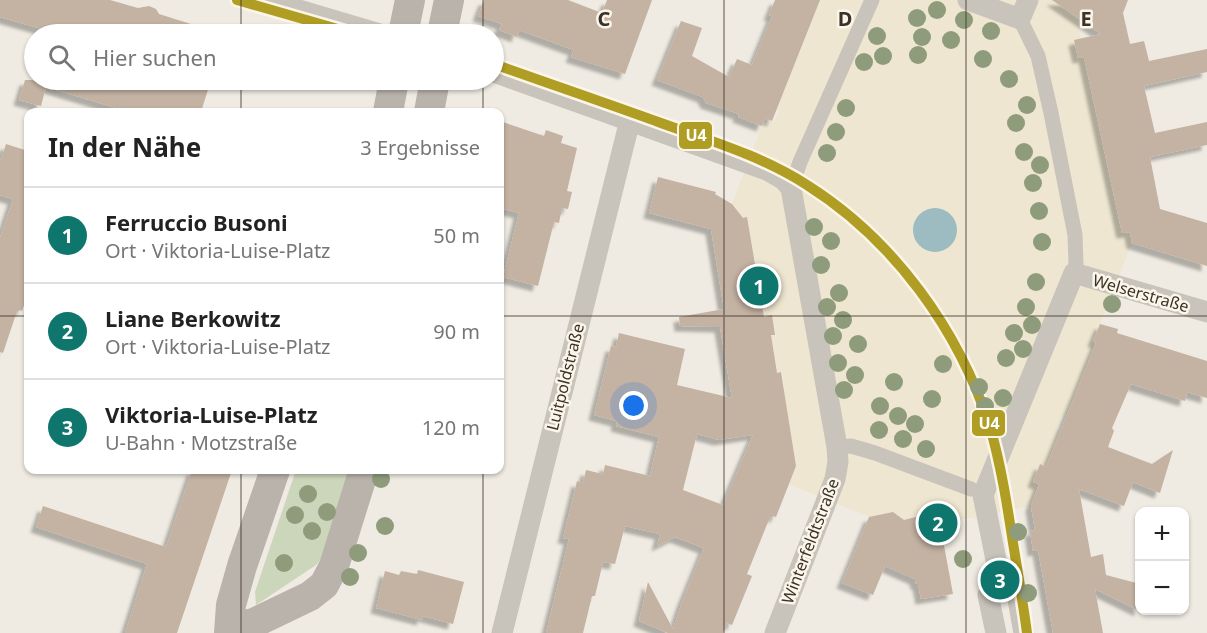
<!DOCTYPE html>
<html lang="de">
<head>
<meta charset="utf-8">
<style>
  :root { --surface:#fff; --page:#f6f6f6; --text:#222; --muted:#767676; --line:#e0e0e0; --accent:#0f766e }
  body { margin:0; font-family:"Noto Sans",sans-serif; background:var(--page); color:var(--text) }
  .controls { position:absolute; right:18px; bottom:18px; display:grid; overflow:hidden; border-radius:12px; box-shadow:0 2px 4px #0004 }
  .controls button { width:54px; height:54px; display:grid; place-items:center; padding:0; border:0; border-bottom:2px solid var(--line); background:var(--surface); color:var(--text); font:30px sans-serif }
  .you { position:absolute; left:634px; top:406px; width:21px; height:21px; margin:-15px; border:4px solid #fff; border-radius:50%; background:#1a73e8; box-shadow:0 0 0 9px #1a73e833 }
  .badge { display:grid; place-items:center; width:39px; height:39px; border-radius:50%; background:var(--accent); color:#fff; font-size:20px; font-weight:700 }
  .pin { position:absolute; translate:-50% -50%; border:3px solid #fff; box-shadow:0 2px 6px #0006 }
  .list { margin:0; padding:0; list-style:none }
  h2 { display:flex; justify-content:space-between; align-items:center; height:78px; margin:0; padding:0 24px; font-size:26px }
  h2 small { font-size:20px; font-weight:400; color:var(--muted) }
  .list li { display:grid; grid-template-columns:39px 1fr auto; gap:18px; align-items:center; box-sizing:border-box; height:96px; padding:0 24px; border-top:2px solid var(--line) }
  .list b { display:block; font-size:22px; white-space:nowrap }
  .list p { margin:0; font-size:20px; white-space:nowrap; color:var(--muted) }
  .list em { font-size:20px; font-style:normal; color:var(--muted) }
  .icon { flex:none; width:33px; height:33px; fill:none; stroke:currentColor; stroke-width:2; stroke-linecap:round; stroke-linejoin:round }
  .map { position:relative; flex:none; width:1207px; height:633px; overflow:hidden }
  .search { position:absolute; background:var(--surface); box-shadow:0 2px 4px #0004; left:24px; top:24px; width:480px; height:66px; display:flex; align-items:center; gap:15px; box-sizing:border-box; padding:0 21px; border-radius:33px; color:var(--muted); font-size:22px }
  .panel { position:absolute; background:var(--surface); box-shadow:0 2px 4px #0004; left:24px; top:108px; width:480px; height:366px; border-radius:12px }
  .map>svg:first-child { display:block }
  .green { fill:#ccd6bb }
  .plaza { fill:#eee6d0 }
  .water { fill:#9cbcc2 }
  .building { fill:#c4b2a2; fill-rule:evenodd; filter:url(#shadow) }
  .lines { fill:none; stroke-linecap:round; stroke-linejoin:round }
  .pedestrian { stroke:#c8c3bb; stroke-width:15 }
  .minor { stroke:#c8c3bb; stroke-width:21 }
  .secondary { stroke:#b9b3ab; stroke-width:30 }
  .metro-1-casing { stroke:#fbf6e9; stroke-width:15 }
  .metro-1 { stroke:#b09d24; stroke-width:10 }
  .tree { fill:#8f9c7c }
  .grid { fill:none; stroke:#3a3128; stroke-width:1.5; stroke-opacity:0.55 }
  .labels { text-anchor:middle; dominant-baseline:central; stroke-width:5; stroke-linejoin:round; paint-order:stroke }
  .street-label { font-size:16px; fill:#3a3128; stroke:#fbf6e9 }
  .grid-label { font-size:20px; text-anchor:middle; font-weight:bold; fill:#3a3128; stroke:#fbf6e9; stroke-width:5; stroke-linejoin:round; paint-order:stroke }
  .line-badge { stroke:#fbf6e9; stroke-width:2 }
  .badge-label { font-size:16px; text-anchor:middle; font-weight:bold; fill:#fff }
</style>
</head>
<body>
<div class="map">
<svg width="1207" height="633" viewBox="0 0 1207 633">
  <defs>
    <filter id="shadow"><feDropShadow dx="-5.5" dy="5.5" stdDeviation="1.5" flood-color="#0004"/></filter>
  </defs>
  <rect width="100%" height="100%" fill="#efebe2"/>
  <!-- green -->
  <polygon class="green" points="296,470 350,470 321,559 316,565 256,605 255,592"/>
  <!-- plaza -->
  <polygon class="plaza" points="820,0 1072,0 1067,5 1069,12 1076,15 1081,39 1074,41 1078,57 1084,56 1122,233 1129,232 1132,243 1093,341 1096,343 1066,418 1061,416 1056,429 1060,432 1046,467 1040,464 1033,481 1039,484 1031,506 976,517 976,521 975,517 940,524 921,516 916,516 911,520 910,525 894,513 869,517 789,484 796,466 777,390 785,389 782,372 775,373 768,336 775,335 772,316 765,317 747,218 742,218 732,204 762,126 772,121 774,122 779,111 777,109"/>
  <!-- water -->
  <circle class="water" cx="935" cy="230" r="22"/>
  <!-- building -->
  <g class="building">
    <polygon points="0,0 110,0 138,8 149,6 156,9 159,14 210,30 209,34 40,34 42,29 0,17"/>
    <polygon points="484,0 568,0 602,13 607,0 652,0 625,74 571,57 574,50 519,30 517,37 499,30 502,24 478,16"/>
    <polygon points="775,0 820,0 772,121 765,118 762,126 738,117 739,114 706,103 703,97 657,80 681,21 702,28 692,56 729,77 737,59 752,65 772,16 769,15"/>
    <polygon points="1052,0 1128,0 1123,13 1130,44 1144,41 1149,61 1207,49 1207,72 1144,86 1155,133 1207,122 1207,145 1150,157 1160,209 1207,223 1207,266 1132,243 1130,232 1122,233 1084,57 1078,58 1074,40 1101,34"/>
    <polygon points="25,80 211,80 201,112 130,112 46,87 41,106 19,100"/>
    <polygon points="500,121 544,136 546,130 563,136 561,143 577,148 567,191 572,192 568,209 562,208 559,223 554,222 538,286 503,277 519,213 500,208"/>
    <polygon points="6,144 28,151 28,293 22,311 19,310 19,311 17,311 3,353 0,352 0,238 13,199 0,195 0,162"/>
    <path d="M658,177L716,192L715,194L732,204L743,218L747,217L764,317L772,315L775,335H771L777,373L781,372L796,466L776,517L773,516L772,518L770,517L747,574L752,576L732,625L727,623L723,633H668L639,621L648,582L673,629L682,602L704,548L675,537L657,546L660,534L625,526L615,564L603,562L595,596H592L583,633H546L569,539L563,538L577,481L583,483L586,470L603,474L605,465L650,476L654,458L659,437L616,426L617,421L594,415L611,346L616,347L619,333L685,349L677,385L732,398L720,327L680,326L679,317L724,309L711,229L649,213ZM697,434L719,440L753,435L723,505L683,490Z"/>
    <polygon points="1100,324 1118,329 1117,333 1207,361 1207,398 1187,392 1185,401 1131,384 1112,428 1114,431 1108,447 1152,464 1173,450 1160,493 1133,482 1124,506 1079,489 1091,557 1103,554 1106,575 1140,584 1140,611 1095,589 1103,633 1053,633 1038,550 1033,551 1030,531 1035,530 1031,506 1039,484 1033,482 1040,464 1046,467 1096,343 1093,341"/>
    <polygon points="192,470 232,470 177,633 125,633 147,564 36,527 43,506 166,547"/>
    <polygon points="893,512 904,520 920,516 940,524 953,594 921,599 918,584 916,584 915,579 885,566 873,595 842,583 869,517"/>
    <polygon points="418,570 464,582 453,624 423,616 422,620 376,608 385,571 399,575 401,571 417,574"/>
  </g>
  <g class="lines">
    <!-- pedestrian -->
    <g class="pedestrian">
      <polyline points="1020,19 1038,56 1051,113 1075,235 1076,264 1074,273"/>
      <polyline points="791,188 800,162 872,0"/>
      <polyline points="837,447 851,446 875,453 971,489"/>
    </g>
    <!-- minor -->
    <g class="minor">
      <polyline points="265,0 380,34"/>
      <polyline points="968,0 1020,19 1028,0"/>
      <polyline points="494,72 767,170 783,179 791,188 837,447 838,462 835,479 775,633"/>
      <polyline points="502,633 630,120"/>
      <polyline points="996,633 988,595 998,570"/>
      <polyline points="1024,633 1017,594 998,570 983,495 1074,273 1207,312"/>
    </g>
    <!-- secondary -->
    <g class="secondary">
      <polyline points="403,34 410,0"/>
      <polyline points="442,34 449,0"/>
      <polyline points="388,112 394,80"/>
      <polyline points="429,112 435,80"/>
      <polyline points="230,630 256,622 310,596 324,585 334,566 364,470"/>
      <polyline points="229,633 231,605 242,566 275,470"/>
    </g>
    <defs>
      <g id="metro-1">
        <polyline points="237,0 355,34"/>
        <path d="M494,64C550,84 606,103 661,123C711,141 762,156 807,185C894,240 959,330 990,427C1001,465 1007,504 1013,543C1018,573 1023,603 1027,633"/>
      </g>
    </defs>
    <!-- metro-1 casing -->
    <use href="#metro-1" class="metro-1-casing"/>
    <!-- metro-1 -->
    <use href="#metro-1" class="metro-1"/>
  </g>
  <!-- trees -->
  <g class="tree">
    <circle cx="937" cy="10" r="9"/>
    <circle cx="917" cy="18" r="9"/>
    <circle cx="964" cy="20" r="9"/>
    <circle cx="991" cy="31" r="9"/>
    <circle cx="877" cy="36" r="9"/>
    <circle cx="922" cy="37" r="9"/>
    <circle cx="951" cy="40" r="9"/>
    <circle cx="918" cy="55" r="9"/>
    <circle cx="883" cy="56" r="9"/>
    <circle cx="983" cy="59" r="9"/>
    <circle cx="864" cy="62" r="9"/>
    <circle cx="1009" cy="79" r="9"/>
    <circle cx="1027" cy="105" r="9"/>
    <circle cx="846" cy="108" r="9"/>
    <circle cx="1016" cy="123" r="9"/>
    <circle cx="836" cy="132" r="9"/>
    <circle cx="1024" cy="152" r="9"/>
    <circle cx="827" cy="153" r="9"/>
    <circle cx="1040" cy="165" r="9"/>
    <circle cx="1033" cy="183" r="9"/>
    <circle cx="1039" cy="211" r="9"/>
    <circle cx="814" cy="227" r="9"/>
    <circle cx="831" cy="241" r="9"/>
    <circle cx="1042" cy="242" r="9"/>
    <circle cx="821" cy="265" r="9"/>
    <circle cx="1036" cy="282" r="9"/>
    <circle cx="839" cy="293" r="9"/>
    <circle cx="1112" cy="304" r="9"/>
    <circle cx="827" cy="307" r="9"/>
    <circle cx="1026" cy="307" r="9"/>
    <circle cx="843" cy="320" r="9"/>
    <circle cx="1032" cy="325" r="9"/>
    <circle cx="1014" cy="333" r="9"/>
    <circle cx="833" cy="336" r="9"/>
    <circle cx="858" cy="344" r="9"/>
    <circle cx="1023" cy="349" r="9"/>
    <circle cx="1006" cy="358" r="9"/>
    <circle cx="838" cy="363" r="9"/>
    <circle cx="943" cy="364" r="9"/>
    <circle cx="855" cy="375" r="9"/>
    <circle cx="894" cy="382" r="9"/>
    <circle cx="979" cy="387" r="9"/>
    <circle cx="844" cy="390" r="9"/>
    <circle cx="1003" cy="398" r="9"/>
    <circle cx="932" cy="399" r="9"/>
    <circle cx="880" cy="406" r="9"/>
    <circle cx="985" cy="406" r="9"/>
    <circle cx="898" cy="416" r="9"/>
    <circle cx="915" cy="424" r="9"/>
    <circle cx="879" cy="430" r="9"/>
    <circle cx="903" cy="439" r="9"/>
    <circle cx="926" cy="449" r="9"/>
    <circle cx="381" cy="479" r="9"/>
    <circle cx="308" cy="494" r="9"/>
    <circle cx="327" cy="512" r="9"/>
    <circle cx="295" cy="515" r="9"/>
    <circle cx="385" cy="526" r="9"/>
    <circle cx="312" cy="531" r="9"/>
    <circle cx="1018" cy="532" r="9"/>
    <circle cx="358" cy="553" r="9"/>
    <circle cx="963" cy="559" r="9"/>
    <circle cx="284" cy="563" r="9"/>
    <circle cx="350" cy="577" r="9"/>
    <circle cx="1028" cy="593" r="9"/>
  </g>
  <!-- grid -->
  <path class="grid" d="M241,0V34M483,0V34M724,0V633M966,0V633M241,80V112M483,80V112M0,316H28M500,316H1207M241,470V633M483,470V633"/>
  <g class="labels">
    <!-- street labels -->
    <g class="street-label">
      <text transform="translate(1141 293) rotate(16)">Welserstraße</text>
      <text transform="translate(565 377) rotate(-76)">Luitpoldstraße</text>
      <text transform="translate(810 541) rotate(-69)">Winterfeldtstraße</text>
    </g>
  </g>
  <g class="grid-label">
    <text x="604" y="26">C</text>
    <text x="845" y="26">D</text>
    <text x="1086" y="26">E</text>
  </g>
  <g class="line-badge">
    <rect x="678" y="121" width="35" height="29" rx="6" fill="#b09d24"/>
    <rect x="971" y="409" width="35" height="28" rx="6" fill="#b09d24"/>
  </g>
  <g class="badge-label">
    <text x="696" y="141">U4</text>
    <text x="989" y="429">U4</text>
  </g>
</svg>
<div class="controls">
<button>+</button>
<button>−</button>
</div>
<div class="you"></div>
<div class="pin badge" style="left:759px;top:286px">1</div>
<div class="pin badge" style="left:938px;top:523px">2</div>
<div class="pin badge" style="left:1000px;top:580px">3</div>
<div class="search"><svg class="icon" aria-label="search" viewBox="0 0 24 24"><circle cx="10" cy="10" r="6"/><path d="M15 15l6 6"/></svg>Hier suchen</div>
<section class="panel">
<h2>In der Nähe<small>3 Ergebnisse</small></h2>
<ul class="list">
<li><span class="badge">1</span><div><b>Ferruccio Busoni</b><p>Ort · Viktoria-Luise-Platz</p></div><em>50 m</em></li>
<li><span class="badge">2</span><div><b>Liane Berkowitz</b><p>Ort · Viktoria-Luise-Platz</p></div><em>90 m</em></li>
<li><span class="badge">3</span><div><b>Viktoria-Luise-Platz</b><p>U-Bahn · Motzstraße</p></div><em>120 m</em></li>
</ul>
</section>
</div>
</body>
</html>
